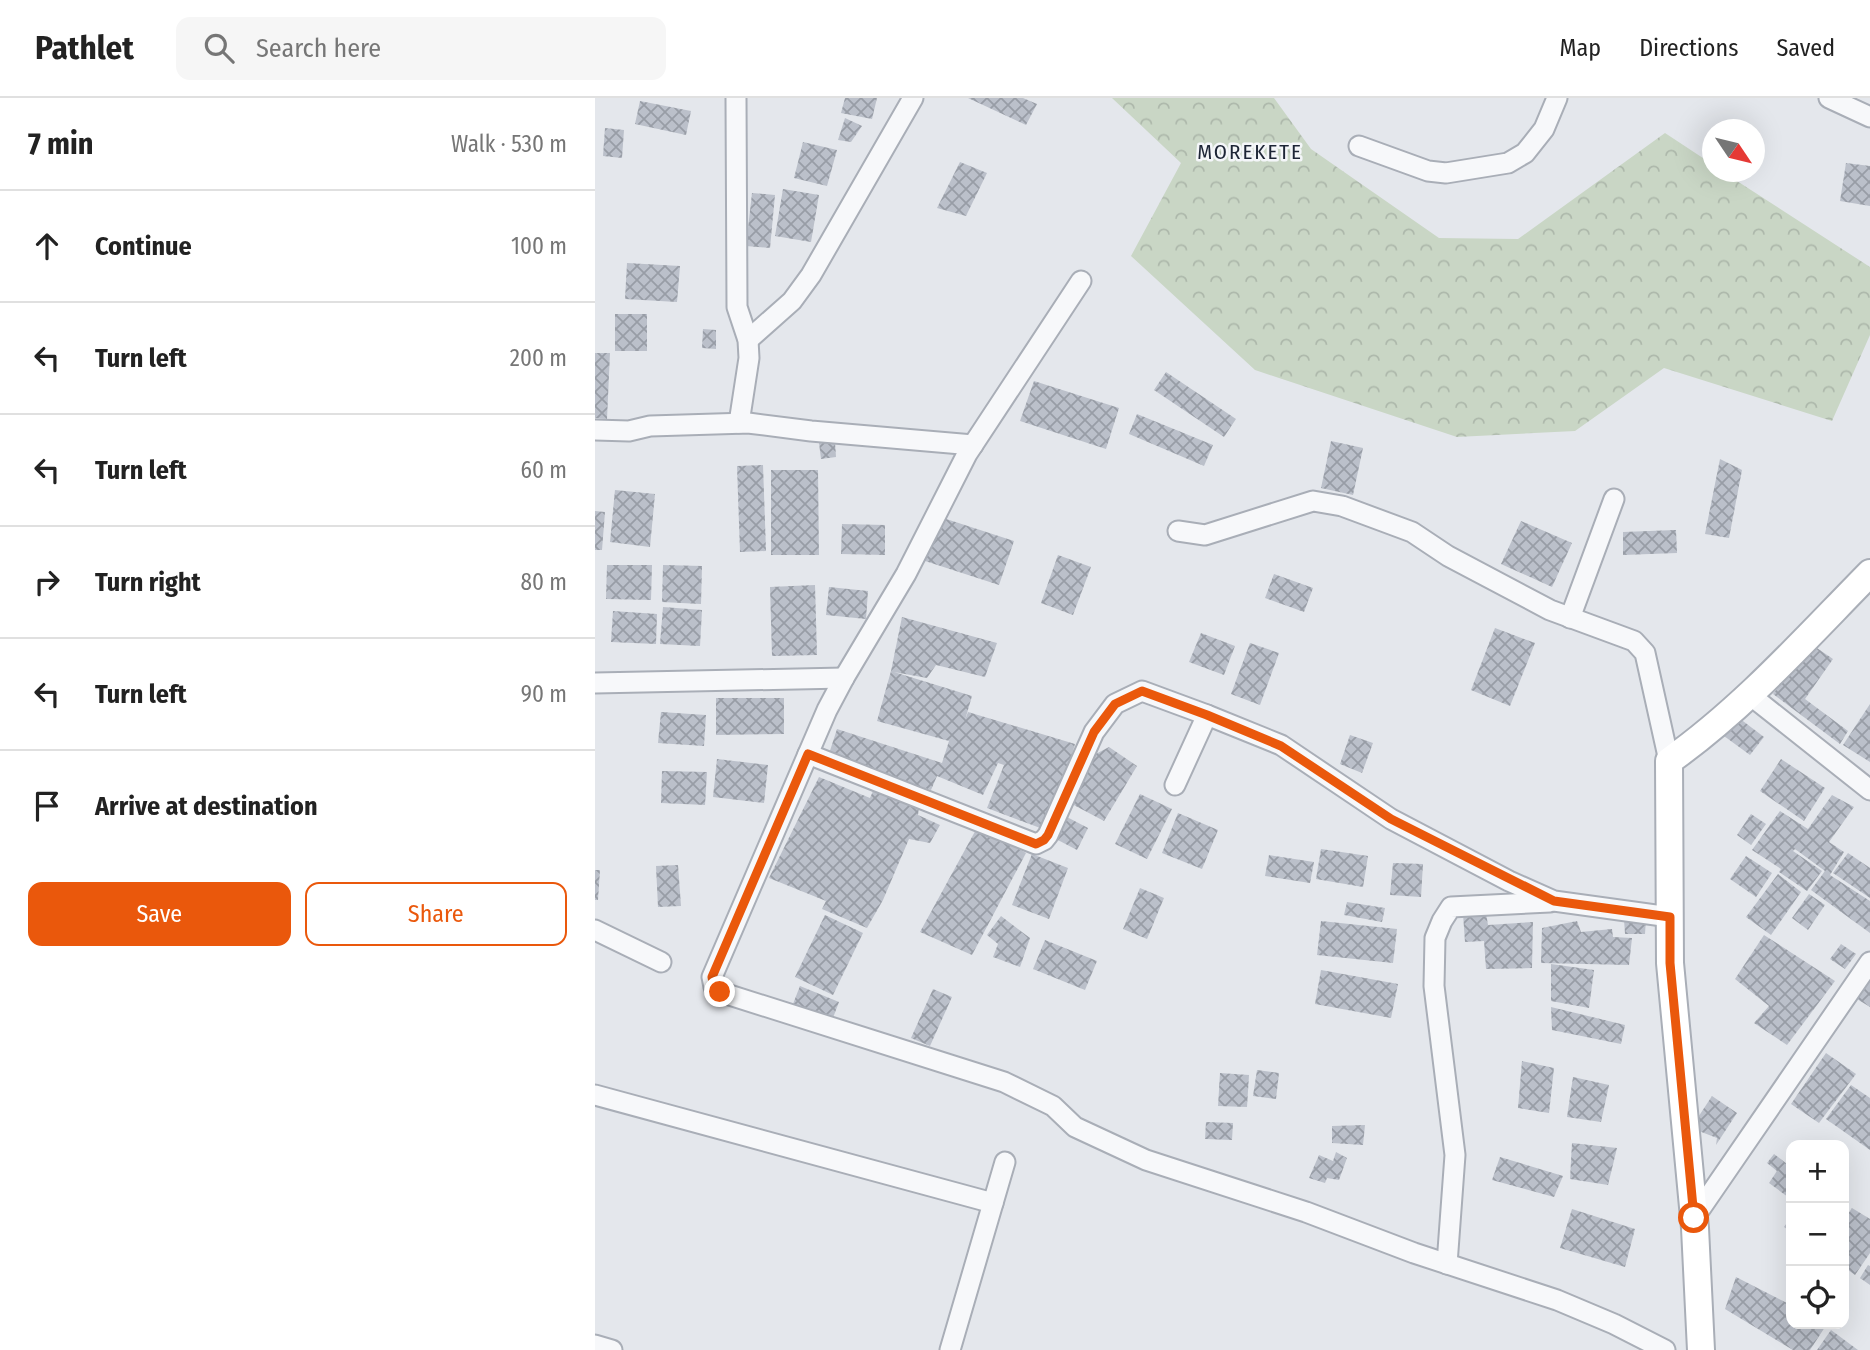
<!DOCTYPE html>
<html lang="en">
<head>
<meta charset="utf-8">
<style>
  :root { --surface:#fff; --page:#f6f6f6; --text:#222; --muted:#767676; --line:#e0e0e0; --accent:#ea580c }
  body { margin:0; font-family:"Fira Sans Condensed",sans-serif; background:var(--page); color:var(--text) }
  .controls { position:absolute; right:21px; bottom:21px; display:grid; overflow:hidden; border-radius:14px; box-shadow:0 7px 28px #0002 }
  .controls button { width:63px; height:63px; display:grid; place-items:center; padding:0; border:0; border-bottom:2px solid var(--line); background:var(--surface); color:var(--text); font:35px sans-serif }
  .compass { position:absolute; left:1107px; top:21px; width:63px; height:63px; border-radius:50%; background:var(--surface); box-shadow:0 7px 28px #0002; rotate:125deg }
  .stop { position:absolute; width:21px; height:21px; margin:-16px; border:5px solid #ea580c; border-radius:50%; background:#fff }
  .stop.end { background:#ea580c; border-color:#fff; box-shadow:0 2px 7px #0008 }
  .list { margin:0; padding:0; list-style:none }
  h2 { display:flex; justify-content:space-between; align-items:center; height:91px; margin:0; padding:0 28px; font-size:30px }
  h2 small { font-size:23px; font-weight:400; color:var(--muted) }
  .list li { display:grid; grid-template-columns:46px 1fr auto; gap:21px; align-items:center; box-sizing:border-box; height:112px; padding:0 28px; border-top:2px solid var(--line) }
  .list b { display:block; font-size:26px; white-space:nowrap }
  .list em { font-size:23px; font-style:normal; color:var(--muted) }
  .actions { display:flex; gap:14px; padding:21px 28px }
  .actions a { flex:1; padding:16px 0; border:2px solid var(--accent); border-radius:14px; text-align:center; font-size:24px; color:var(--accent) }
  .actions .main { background:var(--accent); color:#fff }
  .icon { flex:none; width:38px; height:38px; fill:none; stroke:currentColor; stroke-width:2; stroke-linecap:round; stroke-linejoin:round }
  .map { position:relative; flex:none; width:1275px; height:1252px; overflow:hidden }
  header { display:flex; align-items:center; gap:42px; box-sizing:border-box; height:98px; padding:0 35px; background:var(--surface); border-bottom:2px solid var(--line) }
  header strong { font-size:33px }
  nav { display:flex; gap:38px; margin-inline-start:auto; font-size:24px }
  .search { width:490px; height:63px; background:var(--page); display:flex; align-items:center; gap:18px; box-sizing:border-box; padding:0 24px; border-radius:14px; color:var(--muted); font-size:26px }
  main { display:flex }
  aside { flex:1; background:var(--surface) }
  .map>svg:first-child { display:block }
  .forest { fill:url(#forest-crowns) }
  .building { fill:url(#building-cross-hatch) }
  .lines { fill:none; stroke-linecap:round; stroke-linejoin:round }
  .street-casing { stroke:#a9aeb7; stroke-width:23 }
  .secondary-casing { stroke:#a9aeb7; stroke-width:30 }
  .street { stroke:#f7f8fa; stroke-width:19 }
  .secondary { stroke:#fff; stroke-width:26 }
  .route { stroke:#ea580c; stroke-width:9 }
  .labels { text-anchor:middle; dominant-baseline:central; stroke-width:5; stroke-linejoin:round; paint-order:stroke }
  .quarter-label { font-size:21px; letter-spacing:2px; fill:#1d2536; stroke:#f4f6f9 }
</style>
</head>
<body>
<header>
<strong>Pathlet</strong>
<div class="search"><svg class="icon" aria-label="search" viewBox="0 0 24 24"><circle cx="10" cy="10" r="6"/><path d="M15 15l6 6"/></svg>Search here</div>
<nav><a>Map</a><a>Directions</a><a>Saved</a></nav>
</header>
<main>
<aside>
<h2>7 min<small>Walk · 530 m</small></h2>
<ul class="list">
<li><svg class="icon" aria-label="ahead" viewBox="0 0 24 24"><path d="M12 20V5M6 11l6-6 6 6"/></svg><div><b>Continue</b></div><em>100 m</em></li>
<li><svg class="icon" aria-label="left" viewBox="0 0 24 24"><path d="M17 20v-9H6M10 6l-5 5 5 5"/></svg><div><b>Turn left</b></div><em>200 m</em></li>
<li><svg class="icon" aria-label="left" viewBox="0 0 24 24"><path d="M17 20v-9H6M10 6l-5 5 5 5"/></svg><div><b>Turn left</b></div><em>60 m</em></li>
<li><svg class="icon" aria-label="right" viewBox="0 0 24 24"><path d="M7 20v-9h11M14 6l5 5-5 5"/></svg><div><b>Turn right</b></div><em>80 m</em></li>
<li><svg class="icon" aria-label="left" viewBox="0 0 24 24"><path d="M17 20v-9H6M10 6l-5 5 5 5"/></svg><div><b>Turn left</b></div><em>90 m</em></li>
<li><svg class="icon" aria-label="arrive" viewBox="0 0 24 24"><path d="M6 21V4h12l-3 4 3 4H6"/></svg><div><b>Arrive at destination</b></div></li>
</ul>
<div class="actions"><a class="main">Save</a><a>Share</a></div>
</aside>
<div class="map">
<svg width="1275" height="1252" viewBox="0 0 1275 1252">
  <defs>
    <pattern id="forest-crowns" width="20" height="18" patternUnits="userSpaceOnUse" patternTransform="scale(1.75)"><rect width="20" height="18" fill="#c9d6c5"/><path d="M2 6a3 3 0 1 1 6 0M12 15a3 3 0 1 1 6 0" fill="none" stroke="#adb8ab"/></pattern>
    <pattern id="building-cross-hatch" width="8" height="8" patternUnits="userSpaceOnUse" patternTransform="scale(1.75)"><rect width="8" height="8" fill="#bbc0ca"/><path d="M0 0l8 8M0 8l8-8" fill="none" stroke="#989da6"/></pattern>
  </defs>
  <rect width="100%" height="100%" fill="#e4e7ec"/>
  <!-- forest -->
  <polygon class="forest" points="517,0 679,0 716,51 844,140 923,141 1070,35 1117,66 1118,74 1128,74 1275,169 1275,237 1237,323 1069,270 980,333 862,339 660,272 536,158 586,65"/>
  <!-- building -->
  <g class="building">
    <polygon points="250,0 282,0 277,21 246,15"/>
    <polygon points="373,0 428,0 442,6 431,27"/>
    <polygon points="45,3 96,13 91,37 40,26"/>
    <polygon points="250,20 267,28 256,44 243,42"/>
    <polygon points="10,30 29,32 27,60 8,58"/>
    <polygon points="208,44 242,52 232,88 199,80"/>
    <polygon points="365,64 392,75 371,118 342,110"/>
    <polygon points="1251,65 1275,68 1275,108 1245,103"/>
    <polygon points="188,91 224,97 216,144 180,138"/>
    <polygon points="157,95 180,97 175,150 151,148"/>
    <polygon points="32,165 85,168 82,204 30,201"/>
    <rect x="20" y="216" width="32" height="37"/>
    <polygon points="108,231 121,232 121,251 107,250"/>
    <polygon points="0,255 15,255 12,321 0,320"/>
    <polygon points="571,274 641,321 629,339 559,292"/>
    <polygon points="439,283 524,310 511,351 425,323"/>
    <polygon points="542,316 618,347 609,368 534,336"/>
    <polygon points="736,343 768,350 758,397 726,390"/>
    <polygon points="240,344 241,359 226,361 224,345"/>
    <polygon points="1125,361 1147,372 1134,440 1110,436"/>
    <polygon points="168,367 171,453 145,454 142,368"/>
    <polygon points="176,372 223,372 224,457 176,457"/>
    <polygon points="20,392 60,396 55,449 15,444"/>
    <polygon points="0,413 10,414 7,452 0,452"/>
    <polygon points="342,418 419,443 404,487 327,462"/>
    <polygon points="926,423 977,445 957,489 906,466"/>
    <polygon points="247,426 290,427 290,457 246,456"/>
    <polygon points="1081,432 1082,455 1028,457 1028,434"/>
    <polygon points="463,457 496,469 478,517 446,505"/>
    <polygon points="12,467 57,467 56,502 11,501"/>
    <polygon points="68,467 107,468 106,506 67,504"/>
    <polygon points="679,476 718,490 709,514 670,500"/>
    <polygon points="220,487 222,557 177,558 175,489"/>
    <polygon points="234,489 273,493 271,521 231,517"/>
    <polygon points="68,509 107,512 105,548 65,546"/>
    <polygon points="18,513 62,516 61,546 16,544"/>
    <polygon points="307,519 402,545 390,579 341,567 332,580 299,574 377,598 370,622 373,614 480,646 467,691 448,731 392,710 409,667 403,665 388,697 342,678 336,692 232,662 242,631 347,665 354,643 282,623 296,573"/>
    <polygon points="900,530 940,545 915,608 876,592"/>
    <polygon points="606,535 640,548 629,577 594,564"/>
    <polygon points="655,545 684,555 665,607 636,596"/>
    <polygon points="1216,546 1238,561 1210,601 1253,633 1245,646 1178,596"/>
    <polygon points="121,600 189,600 189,636 121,637"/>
    <polygon points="1275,606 1275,664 1248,647"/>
    <polygon points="66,614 111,617 109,648 63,645"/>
    <polygon points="1144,620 1169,639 1155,657 1129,638"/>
    <polygon points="755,637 778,645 767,675 745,666"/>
    <polygon points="514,649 542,668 509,723 475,705 497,658"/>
    <polygon points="122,661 173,667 169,705 118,699"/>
    <polygon points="1186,661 1230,690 1209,723 1165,693"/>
    <polygon points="67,673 112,674 110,707 66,705"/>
    <polygon points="224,679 275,700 278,693 324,709 323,717 345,727 335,745 314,741 288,802 272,830 227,811 231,803 174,780"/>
    <polygon points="545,696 577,711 552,761 520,746"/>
    <polygon points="1237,697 1259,709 1234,744 1249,754 1235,777 1275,803 1275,835 1216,792 1230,773 1200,751 1198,753 1227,773 1212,793 1184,774 1186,771 1157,752 1185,713 1213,731"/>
    <polygon points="583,715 623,732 607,771 567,755"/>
    <polygon points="1156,716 1171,726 1156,747 1142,737"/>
    <polygon points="470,718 493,730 482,752 459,740"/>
    <polygon points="383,728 431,755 377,857 325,834"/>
    <polygon points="726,751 773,758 768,789 721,781"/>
    <polygon points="1253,755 1275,770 1275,800 1238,775"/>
    <polygon points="437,756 473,770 454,821 417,807"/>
    <polygon points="674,757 719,764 715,785 670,778"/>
    <polygon points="1151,758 1177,775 1161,799 1135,781"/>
    <polygon points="798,765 828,766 826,799 795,797"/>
    <polygon points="83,767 86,808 63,809 61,768"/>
    <polygon points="0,772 5,772 3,802 0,802"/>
    <polygon points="1183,776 1206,794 1176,837 1151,819"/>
    <polygon points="545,790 569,800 552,841 528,831"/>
    <polygon points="1214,796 1230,807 1213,832 1197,820"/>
    <polygon points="752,804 790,810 787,824 749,817"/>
    <polygon points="891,815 893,827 938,824 937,870 891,871 889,843 870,844 868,816"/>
    <polygon points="230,817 268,835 238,897 200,879"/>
    <polygon points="406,818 435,840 425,869 398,859 403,846 392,837"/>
    <polygon points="1029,821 1051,821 1050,836 1030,836"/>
    <polygon points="726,823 802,831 798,865 722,857"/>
    <polygon points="982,823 986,834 1017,831 1018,839 1037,840 1034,867 946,865 947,830"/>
    <polygon points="1169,837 1240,883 1192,947 1159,925 1174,908 1140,881"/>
    <polygon points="450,842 502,863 490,892 438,871"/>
    <polygon points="1246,846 1261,856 1250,871 1235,861"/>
    <polygon points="956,866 999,872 994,910 956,903"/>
    <polygon points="726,872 803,886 796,920 720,906"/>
    <polygon points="1275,882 1275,909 1262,901"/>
    <polygon points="205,888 244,904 236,925 196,911"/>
    <polygon points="338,891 357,899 335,948 316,940"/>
    <polygon points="956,909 1030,927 1026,946 957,932"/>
    <polygon points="1231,955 1261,976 1224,1025 1196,1006"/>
    <polygon points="927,963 959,970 954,1015 923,1010"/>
    <polygon points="662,972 684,975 681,1001 658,998"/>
    <polygon points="625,975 654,977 652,1009 623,1008"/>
    <polygon points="978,979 1014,987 1006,1024 972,1019"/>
    <polygon points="1256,987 1275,1000 1275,1052 1231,1021"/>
    <polygon points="1117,998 1142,1015 1121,1047 1122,1040 1096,1030"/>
    <polygon points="611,1024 638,1025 637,1042 610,1041"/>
    <polygon points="770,1027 768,1047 737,1045 737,1028"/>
    <polygon points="977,1045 1022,1050 1013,1087 975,1081"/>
    <polygon points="741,1054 752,1060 744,1082 732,1080 730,1085 714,1080 724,1057 738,1063"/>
    <polygon points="1179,1056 1196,1069 1196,1095 1193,1099 1174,1085 1182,1073 1172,1065"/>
    <polygon points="905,1059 968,1078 959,1099 897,1082"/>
    <polygon points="1257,1110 1275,1121 1275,1155 1260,1177 1249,1169 1249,1122"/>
    <polygon points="977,1111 1040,1131 1030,1169 965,1150"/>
    <polygon points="1196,1119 1196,1134 1189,1129"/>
    <polygon points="1273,1167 1275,1168 1275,1187 1265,1180"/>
    <polygon points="1141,1179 1196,1207 1196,1226 1232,1226 1215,1252 1198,1252 1130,1211"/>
    <polygon points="1236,1232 1263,1252 1222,1252"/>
  </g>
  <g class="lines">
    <defs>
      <g id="street">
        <polyline points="141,0 142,209 153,242 154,260 144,325"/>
        <polyline points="1234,0 1275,19"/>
        <polyline points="764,48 833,73 851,75 913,65 930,55 949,31 962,0"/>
        <polyline points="486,183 372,356 311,476 249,580 232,612 117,879 119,889 125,894 409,984 458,1008 480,1029 551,1062 711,1114 819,1155 962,1202 1019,1226 1070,1252"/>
        <polyline points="153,242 197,203 216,177 318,0"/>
        <polyline points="0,332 34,333 55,328 153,325 216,333 378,347"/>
        <polyline points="583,433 610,437 718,403 747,408 817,434 853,458 955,512 1039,543 1050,555 1074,663"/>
        <polyline points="975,520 1019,401"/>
        <polyline points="0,585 249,580"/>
        <polyline points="1155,597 1275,692"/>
        <polyline points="213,656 441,746 449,742 453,737 499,634 520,606 547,593 612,617"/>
        <polyline points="580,687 612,617 686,647 796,721 914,783 959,803 1075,819"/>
        <polyline points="0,832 66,864"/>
        <polyline points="0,997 398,1105"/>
        <polyline points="1099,1120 1275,864"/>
        <polyline points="852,1166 860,1057 839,888 840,840 847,823 856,809 955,804"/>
        <polyline points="0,1247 17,1252"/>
        <polyline points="355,1252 410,1064"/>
      </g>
      <path id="secondary" d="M1106,1252L1100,1130L1075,865L1074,663C1149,610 1211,540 1275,475"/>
    </defs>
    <!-- street casing -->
    <use href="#street" class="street-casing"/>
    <!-- secondary casing -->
    <use href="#secondary" class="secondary-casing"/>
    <!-- street -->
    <use href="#street" class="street"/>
    <!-- secondary -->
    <use href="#secondary" class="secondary"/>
  </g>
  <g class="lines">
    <!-- route -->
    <polyline class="route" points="125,894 119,889 117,879 213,656 441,746 449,742 453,737 499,634 520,606 547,593 612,617 686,648 796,721 959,803 1075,819 1075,865 1099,1120"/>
  </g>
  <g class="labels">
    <!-- quarter labels -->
    <g class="quarter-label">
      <text x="655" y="54">MOREKETE</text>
    </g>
  </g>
</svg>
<div class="controls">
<button>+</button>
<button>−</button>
<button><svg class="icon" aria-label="locate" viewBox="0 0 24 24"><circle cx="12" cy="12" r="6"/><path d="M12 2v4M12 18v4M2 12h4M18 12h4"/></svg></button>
</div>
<svg class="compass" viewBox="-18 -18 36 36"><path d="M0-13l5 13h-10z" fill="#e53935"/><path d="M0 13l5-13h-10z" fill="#767676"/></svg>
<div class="stop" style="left:1099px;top:1120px"></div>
<div class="stop end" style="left:125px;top:894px"></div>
</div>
</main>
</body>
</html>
